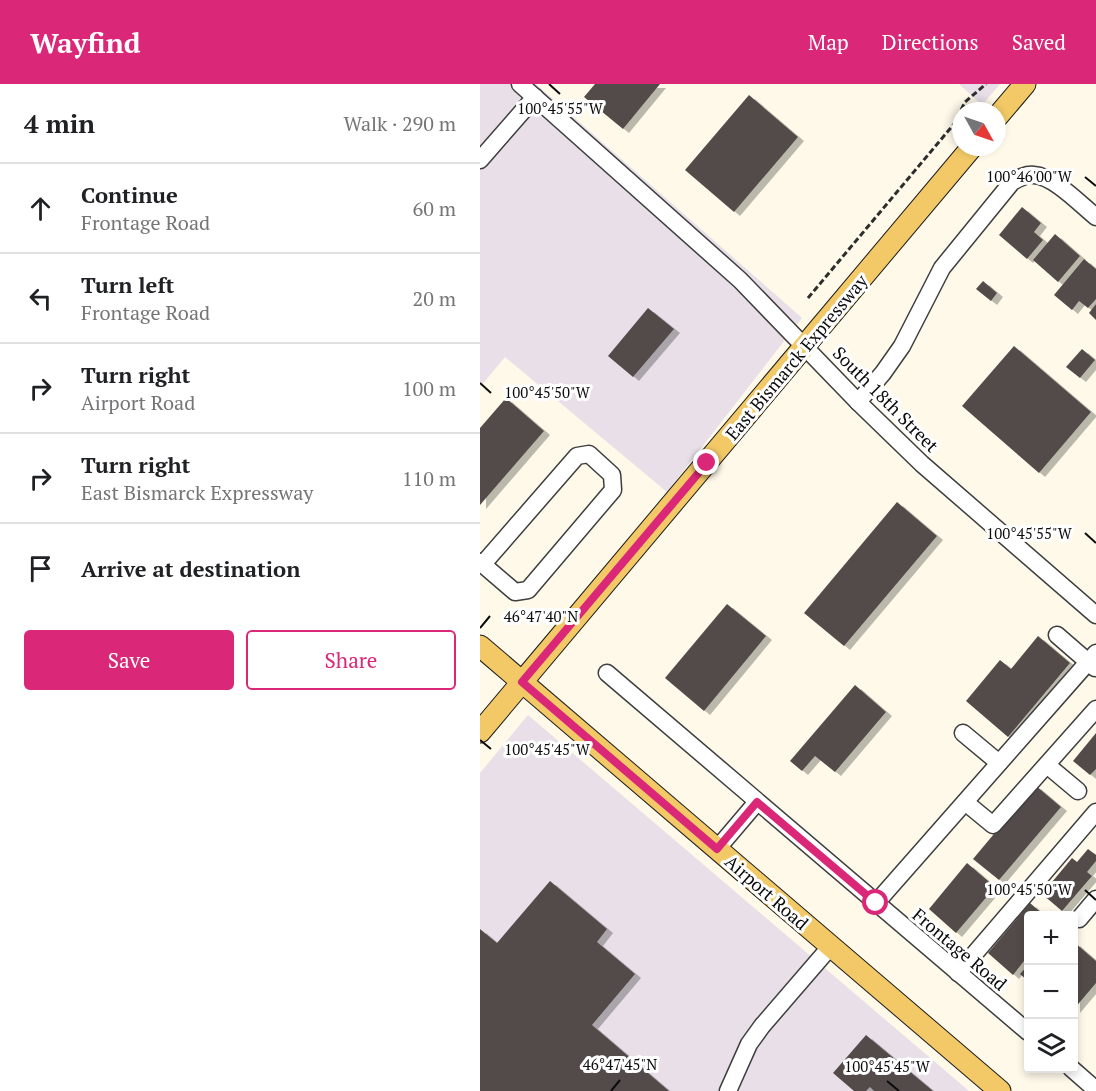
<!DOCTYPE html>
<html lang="en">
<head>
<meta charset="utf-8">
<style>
  :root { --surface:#fff; --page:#f2f2f2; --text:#202124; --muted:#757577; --line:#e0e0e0; --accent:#db2777 }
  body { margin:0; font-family:"PT Serif",serif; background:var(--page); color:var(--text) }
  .controls { position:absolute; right:18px; bottom:18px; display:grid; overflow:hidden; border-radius:6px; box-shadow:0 3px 9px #0003 }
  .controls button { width:54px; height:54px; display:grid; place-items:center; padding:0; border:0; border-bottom:2px solid var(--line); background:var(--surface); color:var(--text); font:30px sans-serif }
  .compass { position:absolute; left:472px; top:18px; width:54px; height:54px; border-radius:50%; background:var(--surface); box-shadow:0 3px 9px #0003; rotate:130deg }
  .stop { position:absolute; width:18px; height:18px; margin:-14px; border:4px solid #db2777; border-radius:50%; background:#fff }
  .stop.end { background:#db2777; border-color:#fff; box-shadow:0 2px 6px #0008 }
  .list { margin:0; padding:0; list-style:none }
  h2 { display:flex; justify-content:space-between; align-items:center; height:78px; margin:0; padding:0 24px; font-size:26px }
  h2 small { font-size:20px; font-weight:400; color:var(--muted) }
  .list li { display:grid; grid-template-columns:39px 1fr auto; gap:18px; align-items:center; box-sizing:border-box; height:90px; padding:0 24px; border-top:2px solid var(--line) }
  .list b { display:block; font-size:22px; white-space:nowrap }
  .list p { margin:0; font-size:20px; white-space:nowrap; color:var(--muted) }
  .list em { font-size:20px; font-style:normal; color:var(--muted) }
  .actions { display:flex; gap:12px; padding:18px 24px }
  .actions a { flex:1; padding:14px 0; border:2px solid var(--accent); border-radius:6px; text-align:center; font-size:21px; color:var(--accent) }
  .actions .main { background:var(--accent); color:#fff }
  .icon { flex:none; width:33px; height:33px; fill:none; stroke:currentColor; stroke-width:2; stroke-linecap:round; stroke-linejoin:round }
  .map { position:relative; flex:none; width:616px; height:1007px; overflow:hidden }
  header { display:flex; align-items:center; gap:36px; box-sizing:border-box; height:84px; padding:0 30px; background:var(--accent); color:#fff }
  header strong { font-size:28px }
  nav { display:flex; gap:33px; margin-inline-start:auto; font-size:21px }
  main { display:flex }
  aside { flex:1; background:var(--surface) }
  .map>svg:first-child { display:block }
  .industrial { fill:#e8dfe9 }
  .building { fill:#534b48; filter:url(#shadow) }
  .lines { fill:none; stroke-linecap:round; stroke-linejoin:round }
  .minor-casing { stroke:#3e3e3e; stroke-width:19 }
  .major-casing { stroke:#1c1c1c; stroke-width:23 }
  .path { stroke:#2d2d2d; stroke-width:3; stroke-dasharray:6 3; stroke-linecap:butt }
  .minor { stroke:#fff; stroke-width:16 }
  .major { stroke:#f2c966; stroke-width:21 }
  .route { stroke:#db2777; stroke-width:8 }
  .ticks { fill:none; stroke:#0b0b0b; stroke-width:2 }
  .labels { text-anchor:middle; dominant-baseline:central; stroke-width:6; stroke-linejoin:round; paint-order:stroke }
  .street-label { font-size:18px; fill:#0b0b0b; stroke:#fff }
  .ticks-label { font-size:15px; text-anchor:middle; fill:#0b0b0b; stroke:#fff; stroke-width:6; stroke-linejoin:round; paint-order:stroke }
</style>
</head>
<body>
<header>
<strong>Wayfind</strong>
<nav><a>Map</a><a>Directions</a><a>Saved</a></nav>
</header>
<main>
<aside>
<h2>4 min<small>Walk · 290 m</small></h2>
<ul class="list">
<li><svg class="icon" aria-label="ahead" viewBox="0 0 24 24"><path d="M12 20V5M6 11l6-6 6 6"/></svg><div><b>Continue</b><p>Frontage Road</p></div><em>60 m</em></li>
<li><svg class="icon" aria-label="left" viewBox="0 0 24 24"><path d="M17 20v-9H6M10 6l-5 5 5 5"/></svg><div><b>Turn left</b><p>Frontage Road</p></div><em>20 m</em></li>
<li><svg class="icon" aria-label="right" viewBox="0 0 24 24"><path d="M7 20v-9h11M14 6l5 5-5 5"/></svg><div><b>Turn right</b><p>Airport Road</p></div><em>100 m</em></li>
<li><svg class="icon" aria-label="right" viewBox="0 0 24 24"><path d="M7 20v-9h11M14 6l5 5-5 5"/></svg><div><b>Turn right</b><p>East Bismarck Expressway</p></div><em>110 m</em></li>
<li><svg class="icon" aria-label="arrive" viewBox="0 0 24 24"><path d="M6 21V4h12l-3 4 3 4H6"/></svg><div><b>Arrive at destination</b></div></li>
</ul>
<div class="actions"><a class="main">Save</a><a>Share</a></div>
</aside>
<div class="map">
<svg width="616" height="1007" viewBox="0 0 616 1007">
  <defs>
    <filter id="shadow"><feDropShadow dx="6" dy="4" stdDeviation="0" flood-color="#0004"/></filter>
  </defs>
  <rect width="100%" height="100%" fill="#fef9e9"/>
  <!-- industrial -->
  <g class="industrial">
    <polygon points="0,0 56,0 322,234 187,408 25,273 0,303"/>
    <polygon points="479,0 520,0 502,21"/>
    <polygon points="48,631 489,1007 0,1007 0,689"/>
  </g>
  <!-- building -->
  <g class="building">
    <polygon points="115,0 180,0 143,45 104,13"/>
    <polygon points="269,11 318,53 254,128 205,86"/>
    <polygon points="542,123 561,139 554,148 563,156 547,175 519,151"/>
    <polygon points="575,150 600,172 578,198 553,176"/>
    <polygon points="604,175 616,185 616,215 608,224 599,217 592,226 574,211"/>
    <polygon points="503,197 517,209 511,217 496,205"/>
    <polygon points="616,220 616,236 609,229"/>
    <polygon points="168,224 194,245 153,293 128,272"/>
    <polygon points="534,262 611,328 559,389 482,322"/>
    <polygon points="602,265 615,276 600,294 586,283"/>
    <polygon points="26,314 64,347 0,421 0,344"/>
    <polygon points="417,418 457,452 364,562 324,529"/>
    <polygon points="247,520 286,552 224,627 185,594"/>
    <polygon points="558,552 590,579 528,653 486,617 520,576 531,585"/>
    <polygon points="375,601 406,628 355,688 335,672 322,687 310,677"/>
    <polygon points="616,649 616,685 610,691 593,677"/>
    <polygon points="555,701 581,723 519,796 493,775"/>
    <polygon points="608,765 616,771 616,777 607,788 612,792 582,827 562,810 592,774 597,778"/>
    <polygon points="487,779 515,803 476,849 449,825"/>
    <polygon points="70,797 127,845 117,858 155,890 112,941 189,1007 0,1007 0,845 17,859"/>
    <polygon points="550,819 565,832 548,832 548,872 533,891 508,869"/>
    <polygon points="594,858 616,877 616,899 594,925"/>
    <polygon points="548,881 548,897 540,890"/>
    <polygon points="386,951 453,1007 394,1007 390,1003 386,1007 374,1007 353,989"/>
  </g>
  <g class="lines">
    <defs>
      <g id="minor">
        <polyline points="40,0 260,196 378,318 442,380 616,531"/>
        <polyline points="0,76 55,13"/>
        <path d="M378,318L403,289L422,262L462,184L532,98C539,94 546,90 554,91C574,92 601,121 616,133"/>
        <polyline points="0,478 35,508 48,506 133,406 132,391 109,370 97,372 3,480"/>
        <polyline points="577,551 615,584"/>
        <polyline points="127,589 548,948"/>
        <polyline points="483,649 519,679"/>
        <polyline points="567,681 598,707"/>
        <polyline points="485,718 513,741 616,625"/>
        <polyline points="237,765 277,718"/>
        <polyline points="396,819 616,569"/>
        <polyline points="599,835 616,815"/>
        <polyline points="478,889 616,728"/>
        <polyline points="591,984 616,1006"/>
        <polyline points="248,1007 269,960 282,942 351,862"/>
      </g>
      <g id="major">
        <polyline points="517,33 545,0"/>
        <polyline points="0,562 520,1007"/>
        <polyline points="0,648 492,63"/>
      </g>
    </defs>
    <!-- minor casing -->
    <use href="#minor" class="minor-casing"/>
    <!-- major casing -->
    <use href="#major" class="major-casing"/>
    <!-- path -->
    <polyline class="path" points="328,214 474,40 485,18 506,0"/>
    <!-- minor -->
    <use href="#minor" class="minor"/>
    <!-- major -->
    <use href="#major" class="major"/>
  </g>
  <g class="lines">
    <!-- route -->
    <polyline class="route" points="227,379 42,598 237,765 277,718 396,819"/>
  </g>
  <!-- ticks -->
  <path class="ticks" d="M69,0L80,10M605,93L616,102M0,299L11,309M605,449L616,459M0,544L10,532M0,656L11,665M605,806L616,816M407,997L419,1007M131,1007L140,996"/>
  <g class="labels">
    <!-- street labels -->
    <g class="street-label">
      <text transform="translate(316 273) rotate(-50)">East Bismarck Expressway</text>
      <text transform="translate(406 315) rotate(45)">South 18th Street</text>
      <text transform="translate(287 808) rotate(41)">Airport Road</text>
      <text transform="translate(480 865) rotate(40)">Frontage Road</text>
    </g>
  </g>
  <g class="ticks-label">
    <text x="80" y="30">100°45'55"W</text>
    <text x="549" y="98">100°46'00"W</text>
    <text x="67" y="314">100°45'50"W</text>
    <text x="549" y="455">100°45'55"W</text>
    <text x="61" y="538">46°47'40"N</text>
    <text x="67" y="671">100°45'45"W</text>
    <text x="549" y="811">100°45'50"W</text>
    <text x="140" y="986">46°47'45"N</text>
    <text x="407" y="988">100°45'45"W</text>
  </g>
</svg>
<div class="controls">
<button>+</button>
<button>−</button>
<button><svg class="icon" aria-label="layers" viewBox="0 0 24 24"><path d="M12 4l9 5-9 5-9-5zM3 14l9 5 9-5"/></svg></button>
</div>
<svg class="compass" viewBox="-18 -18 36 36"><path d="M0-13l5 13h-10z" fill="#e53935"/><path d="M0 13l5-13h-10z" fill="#757577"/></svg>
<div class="stop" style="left:396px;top:819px"></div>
<div class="stop end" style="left:227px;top:379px"></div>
</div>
</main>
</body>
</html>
